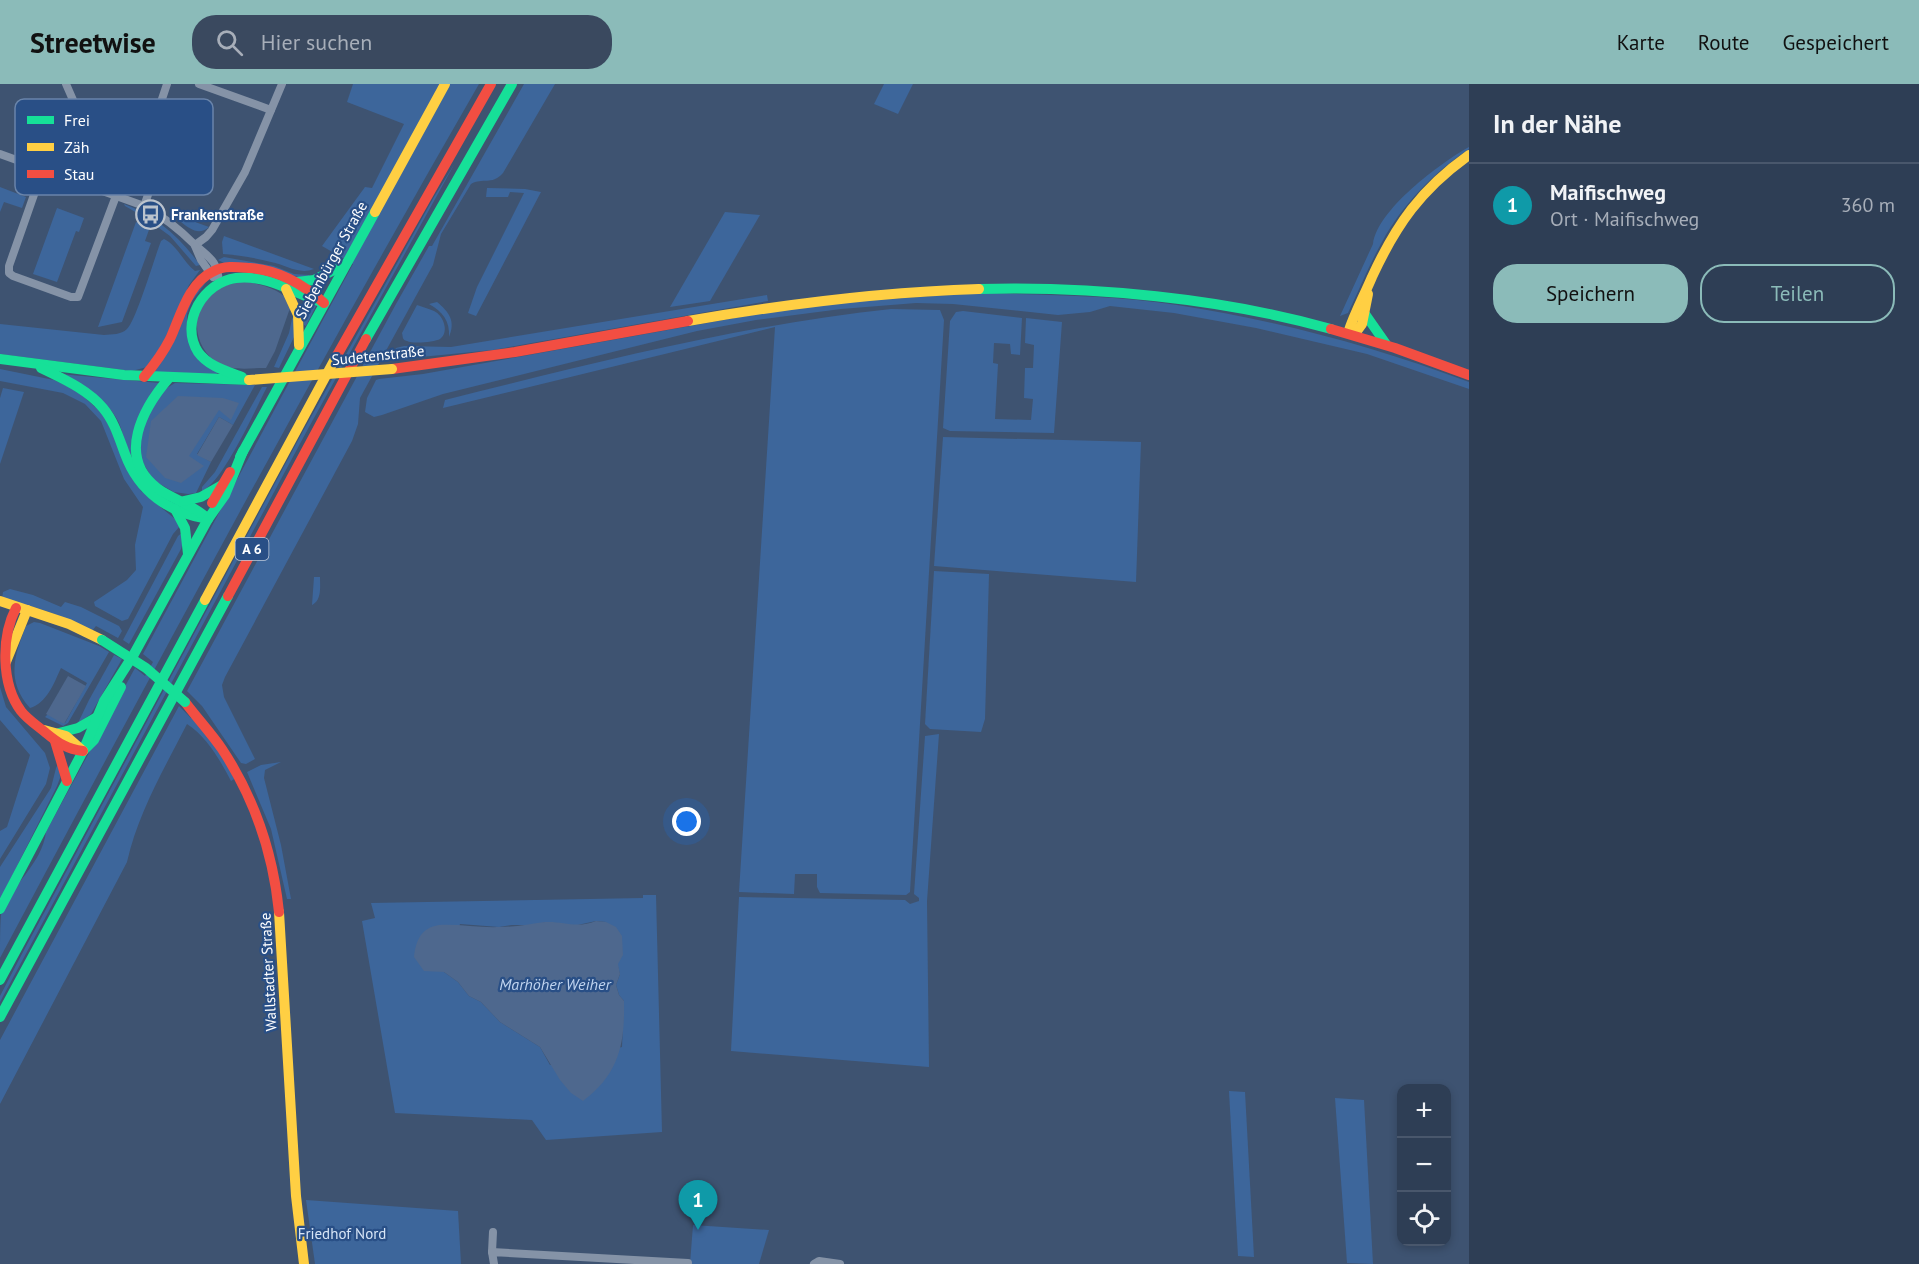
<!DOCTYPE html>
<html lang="de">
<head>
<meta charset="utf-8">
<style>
  :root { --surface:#2e3e55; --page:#3a495f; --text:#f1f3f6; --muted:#a7aeb9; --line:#49576c; --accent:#8bbbb9 }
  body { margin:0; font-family:"PT Sans",sans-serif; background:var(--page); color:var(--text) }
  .controls { position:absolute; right:18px; bottom:18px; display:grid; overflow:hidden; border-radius:12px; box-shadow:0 3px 9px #0003 }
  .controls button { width:54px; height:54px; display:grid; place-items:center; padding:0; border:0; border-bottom:2px solid var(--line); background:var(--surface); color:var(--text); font:30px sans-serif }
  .you { position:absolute; left:687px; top:738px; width:21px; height:21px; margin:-15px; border:4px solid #fff; border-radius:50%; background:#1a73e8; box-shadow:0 0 0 9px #1a73e833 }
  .badge { display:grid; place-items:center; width:39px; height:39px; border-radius:50%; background:var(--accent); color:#fff; font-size:20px; font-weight:700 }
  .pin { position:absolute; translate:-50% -50px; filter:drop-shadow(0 2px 3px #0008) }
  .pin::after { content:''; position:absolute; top:32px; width:21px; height:18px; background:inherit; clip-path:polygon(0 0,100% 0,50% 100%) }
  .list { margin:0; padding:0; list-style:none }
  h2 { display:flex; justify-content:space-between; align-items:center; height:78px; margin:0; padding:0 24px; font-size:26px }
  h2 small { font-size:20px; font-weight:400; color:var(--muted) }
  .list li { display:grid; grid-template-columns:39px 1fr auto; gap:18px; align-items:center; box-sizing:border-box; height:84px; padding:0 24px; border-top:2px solid var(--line) }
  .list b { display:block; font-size:22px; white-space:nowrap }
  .list p { margin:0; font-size:20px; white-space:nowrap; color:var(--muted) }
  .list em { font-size:20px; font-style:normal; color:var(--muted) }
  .actions { display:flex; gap:12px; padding:18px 24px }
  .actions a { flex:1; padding:14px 0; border:2px solid var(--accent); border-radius:24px; text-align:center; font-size:21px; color:var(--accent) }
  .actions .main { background:var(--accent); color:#111 }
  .icon { flex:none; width:33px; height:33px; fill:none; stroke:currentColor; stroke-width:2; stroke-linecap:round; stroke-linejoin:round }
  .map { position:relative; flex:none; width:1469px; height:1180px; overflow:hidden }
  header { display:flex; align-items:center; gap:36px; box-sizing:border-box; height:84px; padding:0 30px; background:var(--accent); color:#111 }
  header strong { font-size:28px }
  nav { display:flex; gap:33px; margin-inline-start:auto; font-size:21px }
  .search { width:420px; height:54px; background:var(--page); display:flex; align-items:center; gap:15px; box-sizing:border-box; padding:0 21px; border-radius:24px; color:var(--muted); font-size:22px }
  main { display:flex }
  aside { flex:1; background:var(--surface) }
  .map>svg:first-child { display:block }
  .green { fill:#3d669b; fill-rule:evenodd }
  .water { fill:#4e688e }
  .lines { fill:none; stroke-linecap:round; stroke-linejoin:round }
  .street { stroke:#8593a7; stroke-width:8 }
  .fast { stroke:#16e098; stroke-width:10 }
  .slow { stroke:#ffcf43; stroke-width:10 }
  .jam { stroke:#f24e42; stroke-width:10 }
  .fast-bridge { stroke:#16e098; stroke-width:10 }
  .slow-bridge { stroke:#ffcf43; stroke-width:10 }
  .labels { text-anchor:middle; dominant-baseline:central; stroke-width:4.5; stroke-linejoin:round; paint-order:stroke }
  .shield { fill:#294f86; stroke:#bfcadb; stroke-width:1.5 }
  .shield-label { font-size:14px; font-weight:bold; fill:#fff }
  .poi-label { font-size:15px; font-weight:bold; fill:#fff; stroke:#294f86; text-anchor:start }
  .street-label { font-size:15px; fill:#fff; stroke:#294f86 }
  .park-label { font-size:15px; fill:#d7e5f6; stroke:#294f86 }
  .water-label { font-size:16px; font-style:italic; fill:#c0d4ef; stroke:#294f86 }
  .key { fill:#294f86; stroke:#6984aa; stroke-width:1.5 }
  .key-label { font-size:16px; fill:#fff }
</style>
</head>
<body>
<header>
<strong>Streetwise</strong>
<div class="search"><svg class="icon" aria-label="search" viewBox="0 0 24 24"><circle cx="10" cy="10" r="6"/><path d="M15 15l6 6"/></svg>Hier suchen</div>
<nav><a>Karte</a><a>Route</a><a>Gespeichert</a></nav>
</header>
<main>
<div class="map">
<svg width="1469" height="1180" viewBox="0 0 1469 1180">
  <rect width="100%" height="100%" fill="#3e5371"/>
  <!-- green -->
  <g class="green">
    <path d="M353,0H479C313,288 156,581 0,874C0,862 0,843 1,831C10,801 42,781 46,748L135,584L145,592L153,578L143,570L353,180L322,162L365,103L372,104L404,40L347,18Z"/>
    <path d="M524,0H555L503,89C491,102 483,93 471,100L441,150L433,181L360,314L358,340L352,357L225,593L222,601L224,613L255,675L246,680L241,679L202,622L187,607L396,220L429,162H432Z"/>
    <polygon points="884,0 913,0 898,30 874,20"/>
    <path d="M1469,63V65C1434,88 1402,121 1382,158C1369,181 1359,206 1348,229L1340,232L1373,160C1377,126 1440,79 1469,63Z"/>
    <polygon points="455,79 309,343 0,918 0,912 23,868 302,349 434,113"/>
    <polygon points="0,103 26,113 22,124 4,118 0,128"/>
    <polygon points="487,104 525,105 541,108 476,232 468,229 477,203 524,109 510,108 508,113 486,113"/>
    <path d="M124,120C156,132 180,153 200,181L196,182L170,152L144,133L125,122Z"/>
    <polygon points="57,124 84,134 79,148 76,147 57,198 33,190"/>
    <polygon points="725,128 760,131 710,217 670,223"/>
    <path d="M184,134L209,143C199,152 190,145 181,138Z"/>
    <polygon points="136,138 150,143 145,157 151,159 122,238 98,243"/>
    <path d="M224,152L314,185C299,191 286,181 271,178C255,174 239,171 223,170L222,158Z"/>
    <path d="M164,155C178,162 183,178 195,187L200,186L189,201L158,270L147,283L132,287L0,270V240L104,251C112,250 121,251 127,245C136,237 155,172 161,157Z"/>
    <polygon points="224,173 274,182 294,190 309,191 311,193 298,193 224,179 218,176"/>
    <polygon points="207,197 192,217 187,230 187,245 219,288 216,290 155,288 189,216"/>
    <path d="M981,209C1046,211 1112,211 1177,221C1280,237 1372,262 1469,298V305L1367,270L1256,244L1174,229L1110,222L1090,228L1058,231L953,220L916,219L841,225L756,236L697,247L443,310L382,331L374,333L365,328L367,314L376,296L379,295L423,290L813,220Z"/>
    <polygon points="767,211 768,217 493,266 390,276 396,264 404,262 451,263"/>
    <polygon points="308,217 316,222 306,242 304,241 302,226"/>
    <path d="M437,218C449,228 456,237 449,253C450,237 443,228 429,220Z"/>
    <path d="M417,221C423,223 429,225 434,227C443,231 450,248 440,255C435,258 413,260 407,257C402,256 403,253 402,249Z"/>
    <path d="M891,225L940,226L944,236L910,808L906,811L820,809L817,803V790H795L794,810L739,808L775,243L443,324L445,316C593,279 740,241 891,225Z"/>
    <polygon points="963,227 1022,234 1020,271 1011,270 1010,260 994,259 993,279 998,280 995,335 1031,336 1033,315 1024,314 1025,284 1033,284 1034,261 1025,259 1026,234 1062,238 1054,349 950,347 943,344 950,237 956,228"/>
    <polygon points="296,230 294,253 279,284 274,283 289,249 292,235"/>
    <polygon points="0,285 54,296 77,307 103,330 141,407 175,435 180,442 173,450 128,535 122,537 95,522 94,518 127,496 136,486 135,461 143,423 124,395 101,337 85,320 63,309 0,297"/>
    <path d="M60,290L159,299C140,328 113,374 149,403C162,413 180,419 195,426L192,430C173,420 149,411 137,391C127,375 126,356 119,339C108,315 82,301 60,290Z"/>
    <polygon points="175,299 255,301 233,341 219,333 197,370 211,378 196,409 188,410 174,408 153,396 140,373 141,346 162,307"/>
    <path d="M262,303H267C255,326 223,398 202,407V403L215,388Z"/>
    <polygon points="3,304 24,308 0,380 0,314"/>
    <polygon points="943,353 1141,358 1136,498 934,482"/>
    <polygon points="182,449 183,458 181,465 129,560 123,556 178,452"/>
    <polygon points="934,487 989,490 985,635 981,648 930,645 925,640"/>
    <path d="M314,493H320C320,503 322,516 312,521Z"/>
    <path d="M10,505L33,511L61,523L65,518L81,523L119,542L122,547L118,554L96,542L92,547C63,531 34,522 2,515L3,508Z"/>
    <path d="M34,538L40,539L99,562L109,568L68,639L63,642L45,633L48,630L65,639L87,599L61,584C54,599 47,619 30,624C6,597 14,572 26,542Z"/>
    <polygon points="114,571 122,575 91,630 78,639 89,616"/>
    <polygon points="0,603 6,623 45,669 50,684 46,700 0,775 0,747 7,743 30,671 0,636"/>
    <path d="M179,622L191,634L193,633L212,657L236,694L231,697C220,676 207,653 187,640C164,685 138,729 127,778L0,1020V956Z"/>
    <polygon points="939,650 927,817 929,983 731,967 739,813 905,816 910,820 919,817 919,814 914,810 925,652"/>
    <polygon points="59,678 60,694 57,702 0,816 0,783 51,704 56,684"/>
    <polygon points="281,678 265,686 264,694 281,761 291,815 287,815 271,745 247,688 261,681"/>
    <path d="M643,811H656L662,1048L546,1056L532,1036L395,1029L362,837L375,834L371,819L643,814ZM596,837L606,838L620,890L616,901L619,911L624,917L622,963L550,981L540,963L500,938L481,918L469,912L458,898L444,888L460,840L499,843L512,841H535L546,838L573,842Z"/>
    <polygon points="1229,1007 1245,1008 1254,1173 1238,1172"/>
    <polygon points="1335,1014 1364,1016 1373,1180 1347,1179"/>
    <polygon points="306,1116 458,1127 461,1180 315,1180"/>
    <polygon points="693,1141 769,1146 759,1180 690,1180"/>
  </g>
  <!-- water -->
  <g class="water">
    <path d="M245,197C265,202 281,204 293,222L289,227L275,267L266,284C251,284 233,287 220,280C194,267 189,229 210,209C219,201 233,200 245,197Z"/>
    <polygon points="178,312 223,314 239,319 231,336 219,326 189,372 204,382 181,399 165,394 146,373 151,337"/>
    <polygon points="219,333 233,341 211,378 197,371"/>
    <polygon points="68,592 86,602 64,640 46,630"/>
    <path d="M596,837L606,838L616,843L622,852L623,871L618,880L620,890L616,901L619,911L624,917C625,960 619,990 583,1017L571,1009L560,996L540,963L500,938L481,918L469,912L458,898L444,888L424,887L414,873C416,856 421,844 439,841C460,840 480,844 500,843C515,843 530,840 545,838C564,837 576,845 596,837Z"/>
  </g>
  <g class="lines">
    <!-- street -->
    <g class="street">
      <polyline points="66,0 94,64 94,70 83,100"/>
      <polyline points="199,0 271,26"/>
      <path d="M0,70L144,122C164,133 178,144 194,160C209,174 217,175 219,198"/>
      <polyline points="43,85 9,182 9,189 13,192 71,213 78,213 116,112"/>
      <polyline points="144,122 164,66 158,27 167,0"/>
      <polyline points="195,161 206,153 212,146 245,88 282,0"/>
      <polyline points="195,162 201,176 213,193"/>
      <polyline points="492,1168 493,1148"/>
      <polyline points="494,1180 492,1168 688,1179"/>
      <polyline points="814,1180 819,1177 840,1180"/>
    </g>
    <!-- fast -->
    <g class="fast">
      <polyline points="297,198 314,196 346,180"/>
      <path d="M979,205C1092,202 1221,214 1331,245"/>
      <polyline points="1365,230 1386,260"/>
      <polyline points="366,255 512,0"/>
      <polyline points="0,275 124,291 249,296"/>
      <path d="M41,284C63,295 87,305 103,324C114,337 119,354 125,370C139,408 169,429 208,435"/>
      <path d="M242,293C226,287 208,282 198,268C179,238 204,198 236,194C266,190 294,209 321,218"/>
      <path d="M169,294C143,324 116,373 157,404C173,416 193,420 208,435"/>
      <polyline points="240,373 375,128"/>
      <polyline points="184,417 201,413 222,401"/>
      <polyline points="175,425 185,444 188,470"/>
      <polyline points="59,649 78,644 97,633"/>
      <polyline points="83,667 94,656 121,603"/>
      <polyline points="0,825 83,667 104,617 134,570 208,435 225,411 243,367"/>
      <polyline points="0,896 205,516"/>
      <polyline points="0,933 228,512"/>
    </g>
    <!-- slow -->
    <g class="slow">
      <polyline points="375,128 445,0"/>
      <polyline points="286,205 298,231 299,261"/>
      <path d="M688,237C785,220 881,208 979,205"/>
      <path d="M1348,249C1354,230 1364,212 1372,193C1396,141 1421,105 1469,71"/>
      <polyline points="1354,251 1362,240 1368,210"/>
      <polyline points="205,516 336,273"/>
      <polyline points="0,517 69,540 102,556"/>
      <polyline points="6,578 27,526"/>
      <polyline points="44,646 66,652 83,667"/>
      <polyline points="279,828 296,1112 304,1180"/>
    </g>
    <!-- jam -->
    <g class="jam">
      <polyline points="1331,245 1395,264 1469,291"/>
      <polyline points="336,273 491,0"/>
      <polyline points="392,285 515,268 688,237"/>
      <path d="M144,293C154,281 163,269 170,255C181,231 188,199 214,187C225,181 238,183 250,184C278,186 304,201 324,219"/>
      <polyline points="212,419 230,388"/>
      <polyline points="228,512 366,255"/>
      <path d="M16,524C1,553 1,600 21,627C28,636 38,642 46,649C58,659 67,665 83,667"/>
      <path d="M185,618C197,634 211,649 222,665C255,715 273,769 279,828"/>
      <polyline points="55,657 67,697"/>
    </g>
    <!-- fast-bridge -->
    <polyline class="fast-bridge" points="102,556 146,584 185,618"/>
    <!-- slow-bridge -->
    <polyline class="slow-bridge" points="249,296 392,285"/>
  </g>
  <!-- icons -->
  <defs>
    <symbol id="bus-ring" viewBox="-11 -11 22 22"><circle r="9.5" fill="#294f86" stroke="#bbc3cd" stroke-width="1.5"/><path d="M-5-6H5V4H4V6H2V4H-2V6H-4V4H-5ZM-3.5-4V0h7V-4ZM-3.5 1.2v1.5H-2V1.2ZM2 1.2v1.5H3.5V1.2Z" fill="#bbc3cd"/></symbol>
  </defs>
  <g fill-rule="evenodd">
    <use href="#bus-ring" x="134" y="114" width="33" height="33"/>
  </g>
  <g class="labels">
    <!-- shield labels -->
    <rect class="shield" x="235.5" y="454" width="33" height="22" rx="4.5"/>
    <g class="shield-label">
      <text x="252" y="465">A 6</text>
    </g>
    <!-- poi labels -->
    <g class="poi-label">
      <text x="171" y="130">Frankenstraße</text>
    </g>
    <!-- street labels -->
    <g class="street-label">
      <text transform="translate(331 176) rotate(-61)">Siebenbürger Straße</text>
      <text transform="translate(378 271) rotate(-6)">Sudetenstraße</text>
      <text transform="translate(268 888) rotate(-93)">Wallstadter Straße</text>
    </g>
    <!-- park labels -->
    <g class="park-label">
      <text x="342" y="1149">Friedhof Nord</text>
    </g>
    <!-- water labels -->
    <g class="water-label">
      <text x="555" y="900">Marhöher Weiher</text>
    </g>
  </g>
  <!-- legend -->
  <rect x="15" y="15" width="198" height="96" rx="9" class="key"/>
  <rect x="27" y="32" width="27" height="8" fill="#16e098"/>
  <rect x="27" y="59" width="27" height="8" fill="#ffcf43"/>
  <rect x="27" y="86" width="27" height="8" fill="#f24e42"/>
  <g class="key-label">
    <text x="64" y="42">Frei</text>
    <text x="64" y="69">Zäh</text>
    <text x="64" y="96">Stau</text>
  </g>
</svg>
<div class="controls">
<button>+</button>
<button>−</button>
<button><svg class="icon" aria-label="locate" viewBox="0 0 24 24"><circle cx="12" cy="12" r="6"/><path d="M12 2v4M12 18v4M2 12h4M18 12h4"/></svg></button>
</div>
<div class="you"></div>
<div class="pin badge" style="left:698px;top:1146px;background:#0f9aa8">1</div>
</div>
<aside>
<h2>In der Nähe<small></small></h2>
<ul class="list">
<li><span class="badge" style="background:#0f9aa8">1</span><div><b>Maifischweg</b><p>Ort · Maifischweg</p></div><em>360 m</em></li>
</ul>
<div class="actions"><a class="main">Speichern</a><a>Teilen</a></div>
</aside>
</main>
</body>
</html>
